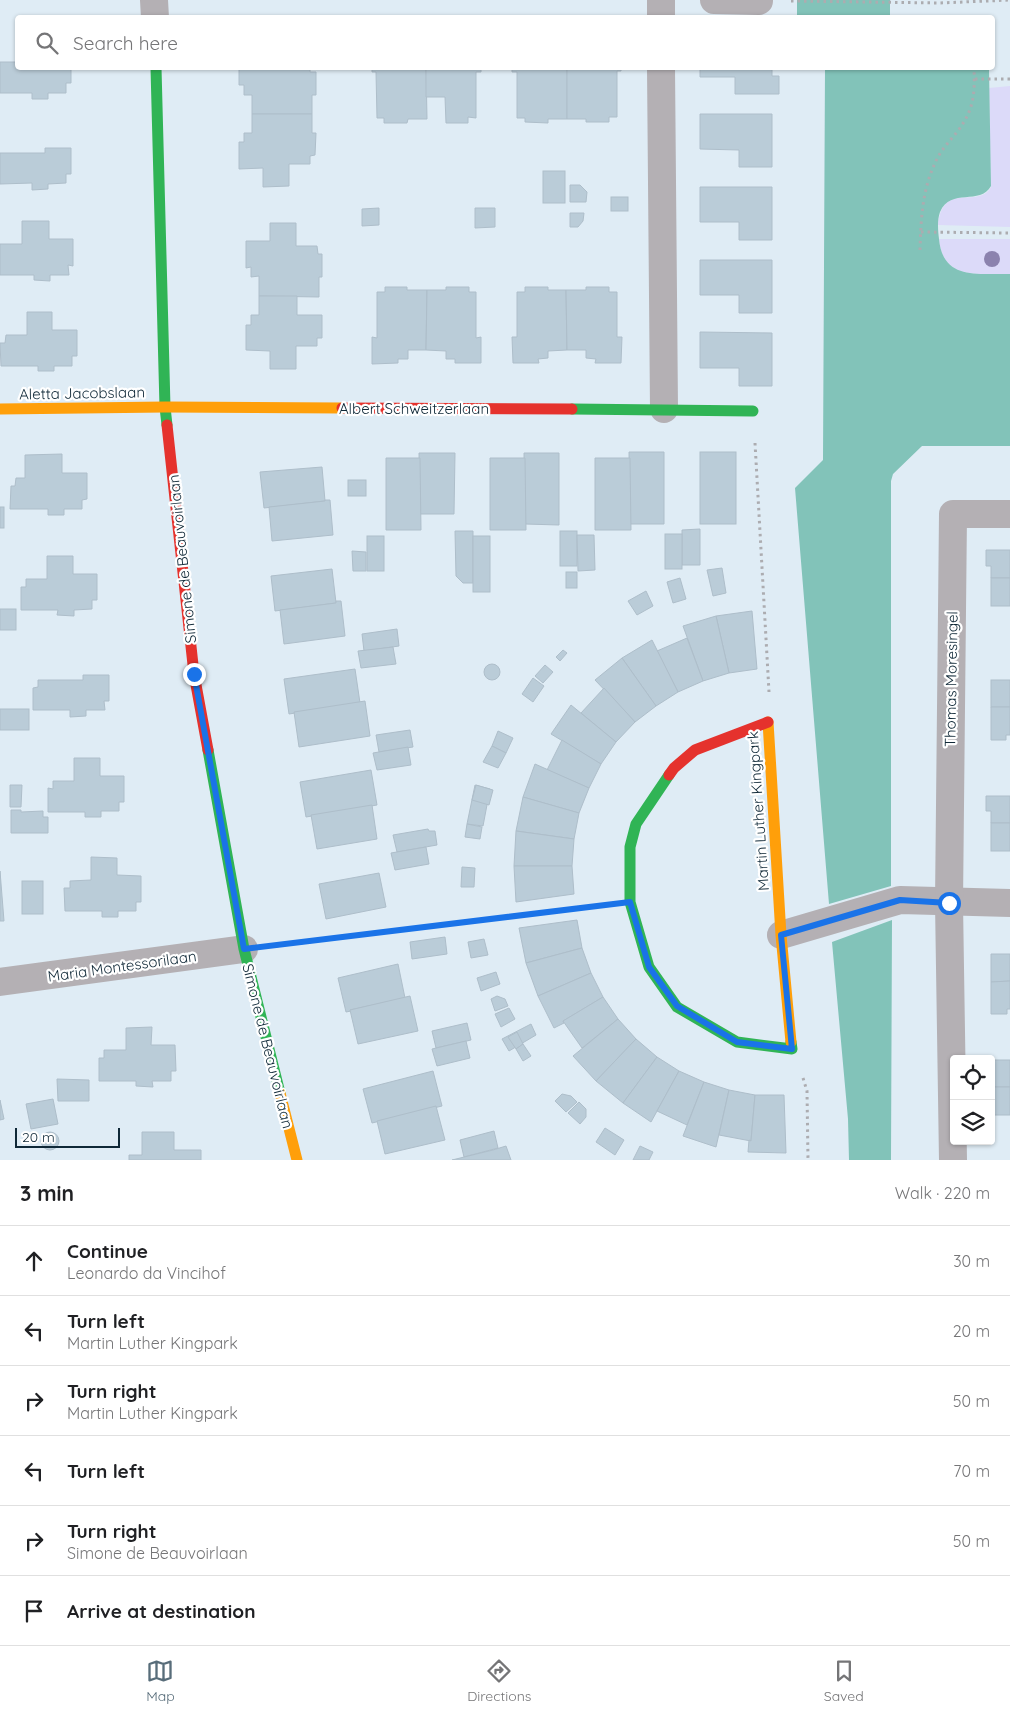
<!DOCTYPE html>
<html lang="en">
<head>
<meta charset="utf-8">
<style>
  :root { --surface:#fff; --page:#f6f6f6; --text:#202124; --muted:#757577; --line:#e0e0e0; --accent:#586d7a }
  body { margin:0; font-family:Quicksand,sans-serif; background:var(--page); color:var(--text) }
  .controls { position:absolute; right:15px; bottom:15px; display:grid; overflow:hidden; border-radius:5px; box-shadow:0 1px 4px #0004 }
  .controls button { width:45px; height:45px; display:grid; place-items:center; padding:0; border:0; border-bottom:1px solid var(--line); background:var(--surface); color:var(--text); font:25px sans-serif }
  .scale { position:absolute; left:15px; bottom:12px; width:105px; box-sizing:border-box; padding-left:5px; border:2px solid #0f2837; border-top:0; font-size:14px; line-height:18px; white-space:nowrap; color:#0f2837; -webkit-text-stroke:4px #fff; paint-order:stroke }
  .stop { position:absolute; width:15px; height:15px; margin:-11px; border:4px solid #1a73e8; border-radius:50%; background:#fff }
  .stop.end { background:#1a73e8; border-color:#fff; box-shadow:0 1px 5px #0008 }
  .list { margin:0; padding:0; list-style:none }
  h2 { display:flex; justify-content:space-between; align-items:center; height:65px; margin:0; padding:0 20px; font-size:21px }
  h2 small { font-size:16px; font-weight:400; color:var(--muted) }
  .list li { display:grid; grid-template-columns:32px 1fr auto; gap:15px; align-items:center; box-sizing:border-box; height:70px; padding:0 20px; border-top:1px solid var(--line) }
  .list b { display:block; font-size:19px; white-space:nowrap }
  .list p { margin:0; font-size:16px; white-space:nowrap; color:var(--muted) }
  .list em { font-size:16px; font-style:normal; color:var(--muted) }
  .icon { flex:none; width:28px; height:28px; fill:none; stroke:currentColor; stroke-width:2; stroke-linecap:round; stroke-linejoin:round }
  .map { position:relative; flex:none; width:1010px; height:1160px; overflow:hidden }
  .search { position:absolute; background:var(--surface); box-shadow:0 1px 4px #0004; left:15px; right:15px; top:15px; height:55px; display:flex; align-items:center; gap:12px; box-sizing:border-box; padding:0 18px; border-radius:5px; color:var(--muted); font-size:19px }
  .sheet { height:485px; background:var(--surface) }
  nav { display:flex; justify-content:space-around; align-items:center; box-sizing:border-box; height:70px; border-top:1px solid var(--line); background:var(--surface); font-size:14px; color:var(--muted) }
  nav a { display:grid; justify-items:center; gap:2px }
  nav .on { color:var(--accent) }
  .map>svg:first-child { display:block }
  .green { fill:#dcdaf9 }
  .water { fill:#82c3b9 }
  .building { fill:#baccd8; stroke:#aebeca }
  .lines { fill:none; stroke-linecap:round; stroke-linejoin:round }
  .path { stroke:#acacb0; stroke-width:3; stroke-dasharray:2.5 4; stroke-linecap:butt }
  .street { stroke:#b4b0b4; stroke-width:28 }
  .fast { stroke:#30b455; stroke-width:11 }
  .slow { stroke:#ff9f0a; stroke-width:11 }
  .jam { stroke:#e5322d; stroke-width:11 }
  .tree { fill:#8b82ae }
  .route { stroke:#1a73e8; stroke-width:6 }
  .labels { text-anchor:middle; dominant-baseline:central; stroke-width:4.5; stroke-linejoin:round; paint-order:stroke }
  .street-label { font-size:15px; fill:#0f2837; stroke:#fff }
</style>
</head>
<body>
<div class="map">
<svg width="1010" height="1160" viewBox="0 0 1010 1160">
  <rect width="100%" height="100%" fill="#dfecf5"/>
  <!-- green -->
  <g class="green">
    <path d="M1010,86V227L938,225C943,180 978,210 991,187L989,88Z"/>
    <path d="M939,239H1010V274C977,273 943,281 939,239Z"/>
  </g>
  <!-- water -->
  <g class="water">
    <rect x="797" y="0" width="93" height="17"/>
    <path d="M825,68H989L991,186C980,206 951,187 940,212C937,220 938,231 939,239C943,281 978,273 1010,274V446H922L893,474L891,481V886L829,904L795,488L823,460Z"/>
    <polygon points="892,920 891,1160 849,1160 848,1119 832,942"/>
  </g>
  <!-- building -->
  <g class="building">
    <polygon points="0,62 18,62 18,68 71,68 71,83 66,83 66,93 48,93 48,99 32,99 32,93 0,93"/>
    <polygon points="239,68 310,68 310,72 316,72 316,95 312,95 312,114 252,114 252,95 244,95 244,85 239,85"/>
    <polygon points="372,68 426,68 427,119 408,119 407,123 384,123 384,118 377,118 376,72 372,72"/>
    <polygon points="426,68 481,68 481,72 476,72 476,118 468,117 468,123 446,123 445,97 426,97"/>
    <polygon points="512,68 567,68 567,119 548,119 548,123 525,122 525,118 517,118 517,72 512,72"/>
    <polygon points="567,68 621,68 621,71 617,71 617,117 609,117 609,122 586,122 586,119 567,119"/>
    <polygon points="700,68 772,68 772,76 779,76 779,94 735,94 735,77 700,77"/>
    <polygon points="252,114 312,114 312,133 316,133 315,155 310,156 310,164 289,164 289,186 263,187 263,168 239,169 239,142 244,142 244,133 252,133"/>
    <polygon points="700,114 772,114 772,167 739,167 739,150 700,149"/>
    <polygon points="45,148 71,148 71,174 66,174 66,183 48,184 48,189 32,190 32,183 0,184 0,153 45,153"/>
    <rect x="543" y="171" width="22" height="32"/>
    <polygon points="570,185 580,185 587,192 586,202 570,202"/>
    <polygon points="700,187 772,187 772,240 739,240 739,222 700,222"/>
    <rect x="611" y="197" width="17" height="14"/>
    <polygon points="379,208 379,225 362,226 362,209"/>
    <polygon points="475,208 495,208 495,227 475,228"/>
    <polygon points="570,213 584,213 583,221 578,227 570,227"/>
    <polygon points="22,221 49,221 49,239 73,239 73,266 68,265 69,275 50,275 50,281 34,280 34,275 0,275 0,244 22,244"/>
    <polygon points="270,223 296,223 296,246 317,246 318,254 322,254 322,277 319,277 319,297 259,296 259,276 251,277 251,267 246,268 246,241 270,241"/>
    <polygon points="700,260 772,260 772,313 739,313 739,295 700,295"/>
    <polygon points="385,287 407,287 407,290 427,290 426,350 408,350 408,359 398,359 398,363 372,364 372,337 377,338 377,292 385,292"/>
    <polygon points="446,287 469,287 469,292 476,292 476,338 481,337 481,363 455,363 455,359 446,359 446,351 426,350 427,290 446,290"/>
    <polygon points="525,287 548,287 548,290 566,290 567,350 548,351 548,358 538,359 539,363 513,363 512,337 517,337 517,292 525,292"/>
    <polygon points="586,287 609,287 609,292 617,292 617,337 622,337 621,363 595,363 596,359 586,358 586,350 567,350 566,290 586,290"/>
    <polygon points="259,296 297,296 297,315 322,315 322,338 317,338 317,346 296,346 296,369 270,369 270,351 246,350 246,325 251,325 251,315 259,315"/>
    <polygon points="27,312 52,312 52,330 77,330 77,356 72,356 72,366 54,366 54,371 38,371 38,366 1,366 0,343 5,343 6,335 27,335"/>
    <polygon points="700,332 772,333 772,386 739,386 739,368 700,368"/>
    <polygon points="629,452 664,452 664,524 630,524"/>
    <rect x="700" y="452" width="36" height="72"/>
    <polygon points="419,453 455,453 454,514 420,514"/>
    <polygon points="524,453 559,453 559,525 525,524"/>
    <polygon points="62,454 62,473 87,473 87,499 82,500 82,509 64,509 64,515 48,515 48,509 10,509 11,486 15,486 16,478 25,478 25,455"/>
    <polygon points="386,458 420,458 421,530 386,530"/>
    <polygon points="490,458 525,458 526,530 490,530"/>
    <polygon points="595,458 630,458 631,530 595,530"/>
    <polygon points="322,467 325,501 264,508 260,472"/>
    <rect x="348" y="480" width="18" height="16"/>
    <polygon points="325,500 330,500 333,535 272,541 269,507 325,501"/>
    <rect x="0" y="507" width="4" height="21"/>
    <polygon points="700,529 700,565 682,565 682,530"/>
    <polygon points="455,531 473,531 473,583 463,583 456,576"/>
    <rect x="560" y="531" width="17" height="35"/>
    <rect x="665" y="534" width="17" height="35"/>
    <polygon points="577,535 594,535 595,570 578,571"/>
    <rect x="367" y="536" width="17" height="35"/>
    <rect x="473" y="536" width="17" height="56"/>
    <polygon points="986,550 1010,550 1010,578 991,578 991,566 986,566"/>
    <polygon points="352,551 366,552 366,571 353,571"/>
    <polygon points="47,556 73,556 73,574 97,574 97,600 92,600 92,609 74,610 74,616 57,615 58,610 21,610 21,587 26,587 26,579 47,579"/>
    <polygon points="722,568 726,593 713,596 707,570"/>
    <polygon points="332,569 336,603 275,611 271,576"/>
    <rect x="566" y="572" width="11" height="16"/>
    <polygon points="680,578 686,599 673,603 667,582"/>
    <rect x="991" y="578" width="19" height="28"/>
    <polygon points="646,591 653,606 637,615 628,601"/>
    <polygon points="336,601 341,601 345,636 284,644 280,610 336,603"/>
    <rect x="0" y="609" width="16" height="21"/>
    <polygon points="752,611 757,669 729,673 716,616"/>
    <polygon points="716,616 729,673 703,681 683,626"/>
    <polygon points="397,629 399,646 364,651 362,634"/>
    <polygon points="687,638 703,681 678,692 657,651"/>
    <polygon points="652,640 678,692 656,706 622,658"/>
    <polygon points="393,647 396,664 361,668 358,651"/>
    <polygon points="563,650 567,653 560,661 556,657"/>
    <polygon points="622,658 656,706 635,722 595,680"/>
    <circle cx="492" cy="672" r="8"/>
    <polygon points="545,665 553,672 543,683 535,676"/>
    <polygon points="355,669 360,703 289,714 284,679"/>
    <polygon points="83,675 109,675 109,701 104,701 105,710 86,710 86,716 70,717 70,710 33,710 33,688 38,687 38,680 83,680"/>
    <polygon points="533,678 544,686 533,702 522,694"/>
    <rect x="991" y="680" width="19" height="27"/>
    <polygon points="604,688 635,722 616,742 581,713"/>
    <polygon points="365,701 370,736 299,747 294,712"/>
    <polygon points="571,705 616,742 601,764 551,734"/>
    <polygon points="991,707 1010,707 1010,735 1006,735 1006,740 991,740"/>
    <rect x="0" y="709" width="29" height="21"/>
    <polygon points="410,730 413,747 379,752 376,735"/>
    <polygon points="498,731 513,738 506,753 492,746"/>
    <polygon points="562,740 601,764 589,788 547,770"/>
    <polygon points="492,746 506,753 498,768 483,762"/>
    <polygon points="408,747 411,765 377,770 373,753"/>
    <polygon points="74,758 100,758 100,776 124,776 124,802 119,802 119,811 101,811 101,817 85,817 85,812 48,812 48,788 53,789 53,781 74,781"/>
    <polygon points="535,764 589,788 579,813 523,797"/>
    <polygon points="371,770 377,805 306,817 300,782"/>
    <polygon points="10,785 22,785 21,807 10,807"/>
    <polygon points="475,785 490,789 483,826 467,824"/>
    <polygon points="476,785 493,790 489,805 472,800"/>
    <polygon points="986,796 1010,796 1010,823 991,823 991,811 986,811"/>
    <polygon points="523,797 579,813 574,839 516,831"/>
    <polygon points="372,805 377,839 317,849 311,815"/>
    <polygon points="11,810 21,810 21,812 43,811 43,817 48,817 48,833 11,833"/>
    <rect x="991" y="823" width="19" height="28"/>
    <polygon points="467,824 482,827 480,839 465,837"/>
    <polygon points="428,829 429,831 435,831 437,845 397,852 393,835"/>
    <polygon points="516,831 574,839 572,866 514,866"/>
    <polygon points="426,847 429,864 395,870 391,853"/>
    <polygon points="91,857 117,858 117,875 141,876 141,902 136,902 136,911 118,911 118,917 102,917 102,911 65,911 64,888 70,888 70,881 91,880"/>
    <polygon points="514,866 572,866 574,894 516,902"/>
    <polygon points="462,867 475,868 474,887 461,887"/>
    <polygon points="0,871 4,921 0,921"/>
    <polygon points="379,873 386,907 326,919 319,884"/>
    <rect x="22" y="881" width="21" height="33"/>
    <polygon points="577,920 582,948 526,963 519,928"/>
    <polygon points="445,937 447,954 412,959 410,942"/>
    <polygon points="484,939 488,955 471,958 468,942"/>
    <polygon points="582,948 591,973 538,996 526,963"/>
    <polygon points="991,954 1010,954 1010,981 991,982"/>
    <polygon points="398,964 405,998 350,1010 351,1011 346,1012 338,978"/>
    <polygon points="496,972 500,984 481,991 477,978"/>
    <polygon points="591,973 603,997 563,1021 564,1023 554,1028 538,996"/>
    <polygon points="1010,981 1010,1009 1007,1009 1007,1014 991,1014 991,982"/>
    <polygon points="410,996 418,1031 358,1044 350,1010"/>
    <polygon points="497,996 505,999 508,1006 495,1011 491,999"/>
    <polygon points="603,997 618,1019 582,1048 563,1021"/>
    <polygon points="509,1008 515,1019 501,1027 495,1014"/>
    <polygon points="618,1019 636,1039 596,1081 573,1056"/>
    <polygon points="467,1023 471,1040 436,1048 432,1031"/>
    <polygon points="531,1024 536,1035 509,1051 502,1039"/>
    <polygon points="152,1027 151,1045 175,1045 176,1071 171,1071 171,1081 152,1081 153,1087 136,1086 136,1081 99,1081 99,1058 104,1058 104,1050 126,1050 126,1028"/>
    <polygon points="517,1032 523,1044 516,1049 508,1037"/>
    <polygon points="636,1039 657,1057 623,1103 596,1081"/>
    <polygon points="466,1041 470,1058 437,1066 432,1049"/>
    <polygon points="523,1044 531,1056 523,1061 516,1049"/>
    <polygon points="657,1057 679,1071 651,1122 623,1103"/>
    <rect x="991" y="1060" width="19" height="27"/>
    <polygon points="433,1071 442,1106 372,1123 363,1089"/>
    <polygon points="679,1071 704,1082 687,1125 657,1111"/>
    <polygon points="57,1079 89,1080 89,1101 58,1101"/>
    <polygon points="704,1082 729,1090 716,1147 683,1136"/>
    <rect x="991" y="1087" width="19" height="28"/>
    <polygon points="729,1090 755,1095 751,1141 719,1135"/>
    <polygon points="562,1094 571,1096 577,1102 566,1112 555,1101"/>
    <polygon points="755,1095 784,1095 786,1153 748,1152 749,1140 751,1141"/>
    <polygon points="53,1099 58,1124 31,1129 26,1104"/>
    <polygon points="0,1100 4,1119 0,1120"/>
    <polygon points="579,1102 586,1109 586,1117 580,1124 568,1113"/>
    <polygon points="436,1106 445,1140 385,1154 377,1121"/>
    <polygon points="605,1128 624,1140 615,1155 596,1142"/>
    <polygon points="494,1131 498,1148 464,1157 460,1140"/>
    <polygon points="142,1132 174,1132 174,1150 201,1150 201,1160 129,1160 129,1155 142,1155"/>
    <circle cx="50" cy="1141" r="9"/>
    <polygon points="506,1146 511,1160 452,1160 493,1150"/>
    <polygon points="640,1146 653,1152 649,1160 633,1160"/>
  </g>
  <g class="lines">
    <!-- path -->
    <g class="path">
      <polyline points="791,1 940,3 1010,0"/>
      <polyline points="975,79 1010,79"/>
      <polyline points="921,232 1010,233"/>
      <path d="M920,250C921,219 922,191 935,163C940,151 949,142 957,132C974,110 975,94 974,68"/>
      <polyline points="755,443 769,692"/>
      <polyline points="276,946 599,906"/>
      <polyline points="803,1078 807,1091 808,1160"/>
    </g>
    <!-- street -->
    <g class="street">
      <polyline points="154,0 155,18"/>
      <polyline points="661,0 661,18"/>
      <polyline points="714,0 759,1"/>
      <polyline points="661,68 664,409"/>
      <polyline points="781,935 900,900 1010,903"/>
      <polyline points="0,982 244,949"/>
      <polyline points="953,1160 949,903 953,514 1010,514"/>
    </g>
    <!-- fast -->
    <g class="fast">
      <polyline points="156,68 165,407 167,425"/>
      <polyline points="572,409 753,411"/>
      <polyline points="208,750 244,949 280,1093"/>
      <polyline points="669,775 636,824 630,847 630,902 649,967 677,1007 737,1042 792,1049 791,1042"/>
    </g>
    <!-- slow -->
    <g class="slow">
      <polyline points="0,409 165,407 342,408"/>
      <polyline points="768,722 781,935 791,1042"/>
      <polyline points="280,1093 297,1160"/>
    </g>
    <!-- jam -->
    <g class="jam">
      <polyline points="342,408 572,409"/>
      <polyline points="167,425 194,674 208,750"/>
      <polyline points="669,775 674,768 695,750 768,722"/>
    </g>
  </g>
  <!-- trees -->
  <circle class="tree" cx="992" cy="259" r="8"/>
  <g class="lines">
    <!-- route -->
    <polyline class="route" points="194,674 244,949 630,902 649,967 677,1006 737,1042 792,1049 781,935 900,900 949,903"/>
  </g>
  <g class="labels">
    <!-- street labels -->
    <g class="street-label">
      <text transform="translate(82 393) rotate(-1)">Aletta Jacobslaan</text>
      <text x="414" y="408">Albert Schweitzerlaan</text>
      <text transform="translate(182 559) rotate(-96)">Simone de Beauvoirlaan</text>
      <text transform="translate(951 679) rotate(-89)">Thomas Moresingel</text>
      <text transform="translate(758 811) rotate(-94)">Martin Luther Kingpark</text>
      <text transform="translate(122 966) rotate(-8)">Maria Montessorilaan</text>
      <text transform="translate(268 1046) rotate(76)">Simone de Beauvoirlaan</text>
    </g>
  </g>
</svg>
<div class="controls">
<button><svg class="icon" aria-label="locate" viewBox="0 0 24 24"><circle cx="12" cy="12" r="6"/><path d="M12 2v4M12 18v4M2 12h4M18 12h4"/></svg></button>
<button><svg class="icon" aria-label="layers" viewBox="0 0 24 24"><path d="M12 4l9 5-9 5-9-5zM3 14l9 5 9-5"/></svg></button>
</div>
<div class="scale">20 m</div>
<div class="stop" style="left:949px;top:903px"></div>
<div class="stop end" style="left:194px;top:674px"></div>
<div class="search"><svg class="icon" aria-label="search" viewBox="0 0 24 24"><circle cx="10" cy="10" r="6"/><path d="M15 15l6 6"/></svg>Search here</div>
</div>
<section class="sheet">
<h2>3 min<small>Walk · 220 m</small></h2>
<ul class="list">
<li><svg class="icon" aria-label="ahead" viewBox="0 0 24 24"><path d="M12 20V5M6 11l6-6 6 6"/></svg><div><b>Continue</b><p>Leonardo da Vincihof</p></div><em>30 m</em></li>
<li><svg class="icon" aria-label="left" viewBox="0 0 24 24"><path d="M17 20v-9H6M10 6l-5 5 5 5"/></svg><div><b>Turn left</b><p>Martin Luther Kingpark</p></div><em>20 m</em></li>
<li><svg class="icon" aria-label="right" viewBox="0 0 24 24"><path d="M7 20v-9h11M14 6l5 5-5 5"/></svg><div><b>Turn right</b><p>Martin Luther Kingpark</p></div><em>50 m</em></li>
<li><svg class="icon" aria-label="left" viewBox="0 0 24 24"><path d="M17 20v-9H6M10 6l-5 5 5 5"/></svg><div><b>Turn left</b></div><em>70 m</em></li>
<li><svg class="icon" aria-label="right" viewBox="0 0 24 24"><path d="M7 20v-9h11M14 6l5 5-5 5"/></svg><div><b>Turn right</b><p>Simone de Beauvoirlaan</p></div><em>50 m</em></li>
<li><svg class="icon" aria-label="arrive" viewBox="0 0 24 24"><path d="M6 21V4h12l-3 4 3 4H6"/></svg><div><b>Arrive at destination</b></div></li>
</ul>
</section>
<nav>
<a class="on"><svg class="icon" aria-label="map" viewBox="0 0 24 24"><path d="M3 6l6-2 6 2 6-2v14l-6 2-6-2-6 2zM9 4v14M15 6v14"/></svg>Map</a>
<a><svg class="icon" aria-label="directions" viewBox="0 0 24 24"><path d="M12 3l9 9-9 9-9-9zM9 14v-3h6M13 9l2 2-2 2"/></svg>Directions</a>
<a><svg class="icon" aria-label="saved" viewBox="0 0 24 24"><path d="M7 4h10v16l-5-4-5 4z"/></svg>Saved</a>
</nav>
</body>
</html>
